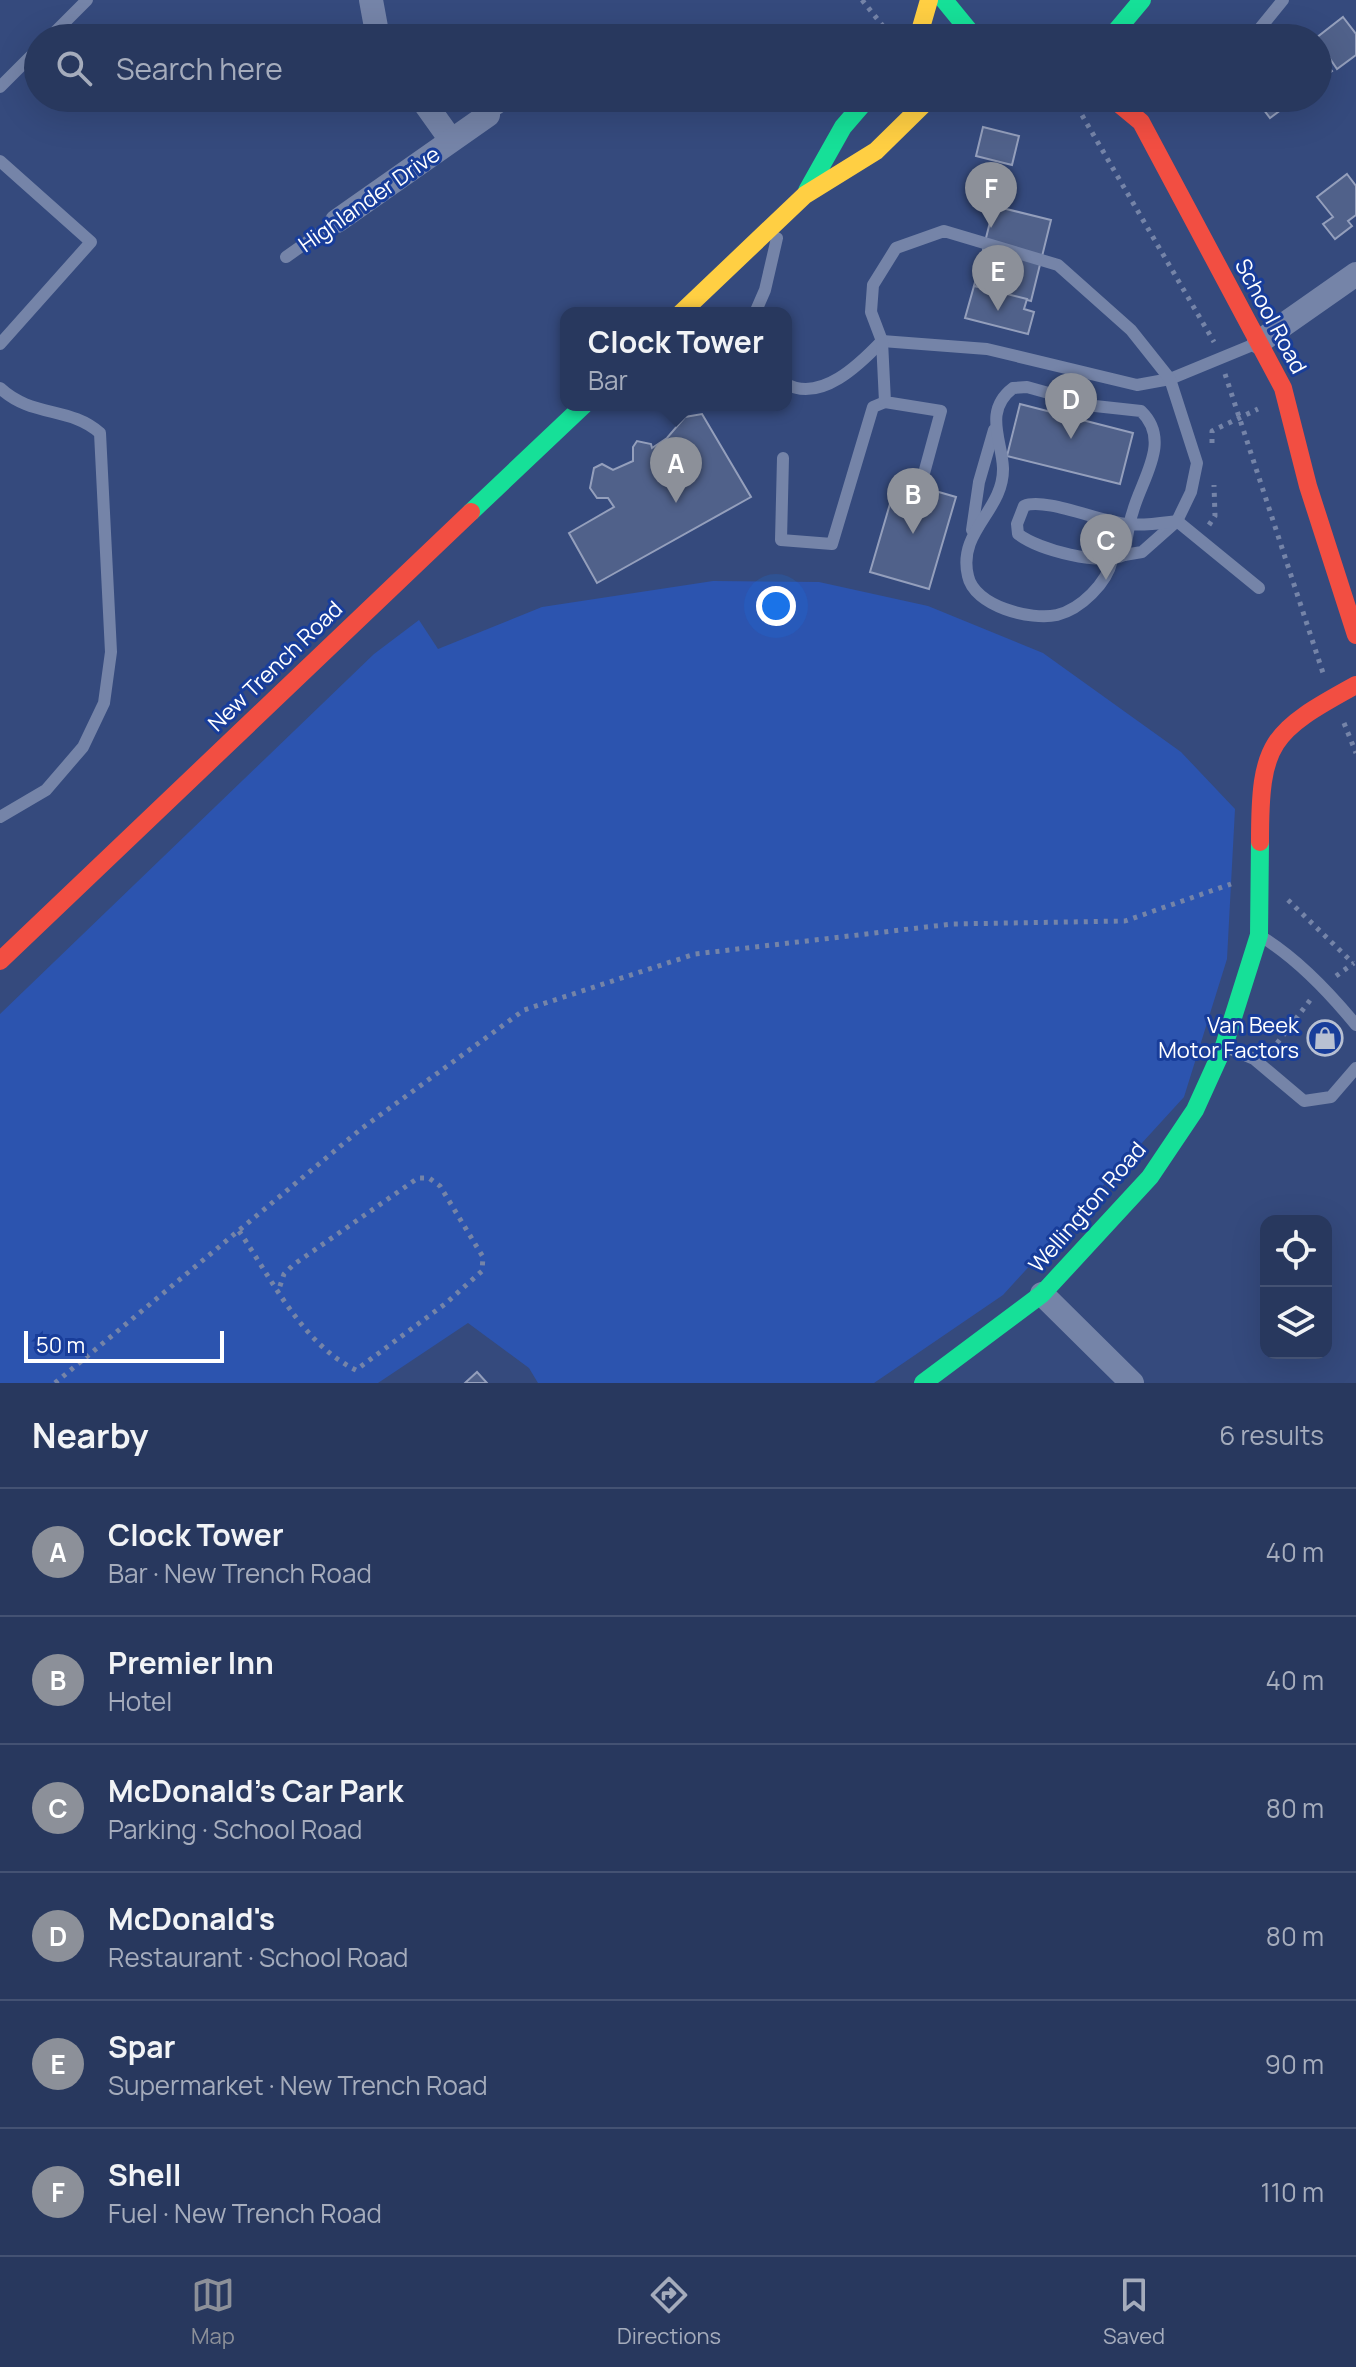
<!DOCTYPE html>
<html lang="en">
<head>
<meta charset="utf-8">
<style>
  :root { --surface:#28385e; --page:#344367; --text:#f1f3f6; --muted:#a5acbc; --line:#445273; --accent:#8c9099 }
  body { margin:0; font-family:Manrope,sans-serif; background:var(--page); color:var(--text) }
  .controls { position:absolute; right:24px; bottom:24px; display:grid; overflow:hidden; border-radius:16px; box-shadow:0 8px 32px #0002 }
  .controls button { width:72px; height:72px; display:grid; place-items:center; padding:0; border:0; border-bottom:2px solid var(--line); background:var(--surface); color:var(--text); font:40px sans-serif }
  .scale { position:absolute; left:24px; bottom:20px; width:200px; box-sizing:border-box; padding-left:8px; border:4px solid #fff; border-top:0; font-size:22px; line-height:28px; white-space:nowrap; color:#fff; -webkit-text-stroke:6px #183d9a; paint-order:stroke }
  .you { position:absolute; left:776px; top:606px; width:28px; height:28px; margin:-20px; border:6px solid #fff; border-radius:50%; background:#1a73e8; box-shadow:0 0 0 12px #1a73e833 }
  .badge { display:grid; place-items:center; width:52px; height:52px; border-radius:50%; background:var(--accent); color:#fff; font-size:26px; font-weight:700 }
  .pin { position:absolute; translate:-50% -66px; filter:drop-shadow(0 2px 4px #0008) }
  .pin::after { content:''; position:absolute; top:42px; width:28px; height:24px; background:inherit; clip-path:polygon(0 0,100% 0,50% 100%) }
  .popup { position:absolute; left:560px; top:307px; width:232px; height:104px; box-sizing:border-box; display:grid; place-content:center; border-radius:16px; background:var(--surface); filter:drop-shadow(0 2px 6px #0005); font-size:26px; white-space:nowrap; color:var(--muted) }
  .popup b { font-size:30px; color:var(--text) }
  .popup::after { content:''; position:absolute; left:50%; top:100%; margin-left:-16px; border:16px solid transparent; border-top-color:var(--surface) }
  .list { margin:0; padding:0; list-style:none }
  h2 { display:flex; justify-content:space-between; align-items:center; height:104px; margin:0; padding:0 32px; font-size:34px }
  h2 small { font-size:26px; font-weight:400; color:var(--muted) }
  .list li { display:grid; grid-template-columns:52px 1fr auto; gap:24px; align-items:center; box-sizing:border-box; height:128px; padding:0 32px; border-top:2px solid var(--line) }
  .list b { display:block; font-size:30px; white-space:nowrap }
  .list p { margin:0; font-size:26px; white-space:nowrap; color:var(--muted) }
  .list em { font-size:26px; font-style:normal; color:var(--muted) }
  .icon { flex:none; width:44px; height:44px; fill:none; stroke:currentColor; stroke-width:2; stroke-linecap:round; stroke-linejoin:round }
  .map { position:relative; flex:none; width:1356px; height:1383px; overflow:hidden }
  .search { position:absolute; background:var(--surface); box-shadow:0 8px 32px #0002; left:24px; right:24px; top:24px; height:88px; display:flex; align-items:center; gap:20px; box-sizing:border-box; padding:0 28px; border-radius:44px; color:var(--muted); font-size:30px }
  .sheet { height:872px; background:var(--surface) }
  nav { display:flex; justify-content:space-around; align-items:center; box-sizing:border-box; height:112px; border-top:2px solid var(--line); background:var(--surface); font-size:22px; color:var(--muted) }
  nav a { display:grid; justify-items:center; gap:4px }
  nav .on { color:var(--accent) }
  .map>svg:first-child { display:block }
  .green { fill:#2c54af }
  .building { fill:#50618a; stroke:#949fbc; stroke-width:2 }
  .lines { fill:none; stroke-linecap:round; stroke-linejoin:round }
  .path { stroke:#7584a8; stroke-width:5; stroke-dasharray:4 6; stroke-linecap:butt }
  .lane { stroke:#7584a8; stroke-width:12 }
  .street { stroke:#7584a8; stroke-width:24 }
  .fast { stroke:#16e098; stroke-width:18 }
  .slow { stroke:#ffcf43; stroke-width:18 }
  .jam { stroke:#f24e42; stroke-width:18 }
  .labels { text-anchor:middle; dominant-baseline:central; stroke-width:6; stroke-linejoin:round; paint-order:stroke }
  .street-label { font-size:22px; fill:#fff; stroke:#183d9a }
  .poi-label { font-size:22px; fill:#fff; stroke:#183d9a; text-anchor:end }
</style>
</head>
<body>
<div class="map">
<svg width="1356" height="1383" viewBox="0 0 1356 1383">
  <rect width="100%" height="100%" fill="#354a7d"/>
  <!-- green -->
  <polygon class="green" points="713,581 819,582 928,606 1043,653 1181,752 1235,809 1227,959 1184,1097 1003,1295 874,1383 538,1383 529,1368 468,1323 378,1383 0,1383 0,1014 374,654 419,620 438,649 542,607"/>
  <!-- building -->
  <g class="building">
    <polygon points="1343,17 1356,34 1356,55 1337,69 1316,38"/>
    <polygon points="1318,53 1332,71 1318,82"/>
    <polygon points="1255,98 1297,98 1270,118"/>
    <polygon points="983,127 1019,136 1012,165 976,156"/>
    <polygon points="1347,174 1356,186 1356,215 1348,221 1352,226 1335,239 1323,224 1333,217 1317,197"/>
    <polygon points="994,206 1051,220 1031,301 974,286"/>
    <polygon points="974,286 1027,299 1024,309 1034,312 1028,334 965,318"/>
    <polygon points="1020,404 1133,433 1120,484 1007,456"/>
    <polygon points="702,414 751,497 597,583 569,533 614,507 608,498 597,498 590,488 594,468 602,464 613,470 633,461 633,447 637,441 651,444 652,448 667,438 685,417"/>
    <polygon points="897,480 956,497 929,589 870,572"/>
    <polygon points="477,1372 487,1383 465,1383"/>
  </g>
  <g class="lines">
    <!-- path -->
    <g class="path">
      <polyline points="862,0 887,31"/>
      <polyline points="1072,98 1214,342"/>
      <polyline points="961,108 973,98"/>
      <polyline points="1225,374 1323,673"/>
      <polyline points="1212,443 1212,431 1258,409"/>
      <polyline points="1209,525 1215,516 1214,485"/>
      <polyline points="1344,723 1356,753"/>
      <polyline points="1288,900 1353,963"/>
      <polyline points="1336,976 1354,963"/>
      <polyline points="1271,1051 1311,999"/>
      <path d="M239,1231C272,1279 302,1344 356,1370L445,1304L482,1271L483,1257L440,1186L429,1178H418L293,1265L284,1274L279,1289"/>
      <polyline points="55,1383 361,1129 524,1010 695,954 952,924 1125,921 1231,884"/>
    </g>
    <!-- lane -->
    <g class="lane">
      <polyline points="49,38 87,0"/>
      <polyline points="1252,38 1283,0"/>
      <polyline points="0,87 38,49"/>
      <polyline points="488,115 514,98"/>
      <polyline points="0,161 91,242 0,344"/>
      <polyline points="286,257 337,221"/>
      <polyline points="755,313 765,290 777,238"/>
      <polyline points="882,341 987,349 1137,385 1170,379 1255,344"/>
      <path d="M786,384C821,403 860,364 882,341"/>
      <path d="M0,388C32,418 70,406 100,433L111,652L104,703L83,747L46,790L0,817"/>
      <polyline points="783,458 781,540 832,544 873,407 885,402"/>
      <polyline points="923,477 941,411 885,402 882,341 871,312 873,285 896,248 944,231 1058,265 1131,330 1170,379 1197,463 1191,492 1177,521 1142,552 1124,555"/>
      <polyline points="972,530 979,482 994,430"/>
      <path d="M1112,560C1107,583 1081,609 1057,615C1031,621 974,606 968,576C957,531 1004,511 1003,468C1002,440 983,411 1013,388L1027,387L1095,406L1141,411C1172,441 1142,478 1133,511C1128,525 1127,540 1124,555C1100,566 1039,550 1018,534L1017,524L1024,506C1045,497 1100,522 1127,524C1144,526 1161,523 1177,521L1259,588"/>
      <path d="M1262,937C1299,960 1329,992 1356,1025"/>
      <polyline points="1226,1047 1254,1059 1304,1101 1331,1097 1356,1068"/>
    </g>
    <!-- street -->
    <g class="street">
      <polyline points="371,0 378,38"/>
      <polyline points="421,98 451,140"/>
      <polyline points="337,221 488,115"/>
      <polyline points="1259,342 1356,274"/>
      <polyline points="1042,1294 1132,1383"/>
    </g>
    <!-- fast -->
    <g class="fast">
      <polyline points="944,0 971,33 980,38"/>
      <polyline points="1104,38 1116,31 1142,0"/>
      <polyline points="807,191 843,127 868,98"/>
      <polyline points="471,512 584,405"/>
      <polyline points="923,1383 1042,1294 1150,1177 1195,1110 1224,1046 1259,935 1260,842"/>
    </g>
    <!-- slow -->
    <g class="slow">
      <polyline points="918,38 929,0"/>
      <polyline points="681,313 805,195 876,151 930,98"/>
    </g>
    <!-- jam -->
    <g class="jam">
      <polyline points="1112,98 1141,122 1283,388 1308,486 1356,635"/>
      <path d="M1260,842C1260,742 1270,732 1356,685"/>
      <polyline points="0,961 471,512"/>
    </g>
  </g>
  <!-- icons -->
  <defs>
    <symbol id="shop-ring" viewBox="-11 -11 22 22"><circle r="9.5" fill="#183d9a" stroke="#b8c0d2" stroke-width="1.5"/><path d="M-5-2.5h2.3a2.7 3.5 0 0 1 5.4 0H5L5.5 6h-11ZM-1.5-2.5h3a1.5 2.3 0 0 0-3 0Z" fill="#b8c0d2"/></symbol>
  </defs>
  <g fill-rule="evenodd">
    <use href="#shop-ring" x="1305" y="1018" width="40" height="40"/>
  </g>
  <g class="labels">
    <!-- street labels -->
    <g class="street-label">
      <text transform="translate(369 199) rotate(-35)">Highlander Drive</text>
      <text transform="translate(1271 316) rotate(62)">School Road</text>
      <text transform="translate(275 666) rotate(-44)">New Trench Road</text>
      <text transform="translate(1087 1207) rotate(-49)">Wellington Road</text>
    </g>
    <!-- poi labels -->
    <g class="poi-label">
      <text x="1299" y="1025">Van Beek<tspan x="1299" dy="25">Motor Factors</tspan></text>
    </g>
  </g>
</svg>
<div class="controls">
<button><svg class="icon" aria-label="locate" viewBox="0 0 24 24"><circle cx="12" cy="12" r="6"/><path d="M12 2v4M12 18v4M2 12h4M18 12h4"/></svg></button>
<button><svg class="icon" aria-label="layers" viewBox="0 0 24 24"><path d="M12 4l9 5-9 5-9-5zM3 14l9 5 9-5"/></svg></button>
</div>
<div class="scale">50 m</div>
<div class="you"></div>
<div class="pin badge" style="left:676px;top:503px">A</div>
<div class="popup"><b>Clock Tower</b>Bar</div>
<div class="pin badge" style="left:913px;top:534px">B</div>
<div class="pin badge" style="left:1106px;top:580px">C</div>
<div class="pin badge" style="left:1071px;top:439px">D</div>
<div class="pin badge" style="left:998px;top:311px">E</div>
<div class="pin badge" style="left:991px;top:228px">F</div>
<div class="search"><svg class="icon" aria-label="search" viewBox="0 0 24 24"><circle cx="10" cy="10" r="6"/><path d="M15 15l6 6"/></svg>Search here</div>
</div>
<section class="sheet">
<h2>Nearby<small>6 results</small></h2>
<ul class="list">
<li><span class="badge">A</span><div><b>Clock Tower</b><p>Bar · New Trench Road</p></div><em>40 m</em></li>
<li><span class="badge">B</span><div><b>Premier Inn</b><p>Hotel</p></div><em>40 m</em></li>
<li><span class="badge">C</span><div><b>McDonald's Car Park</b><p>Parking · School Road</p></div><em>80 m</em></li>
<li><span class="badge">D</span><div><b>McDonald's</b><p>Restaurant · School Road</p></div><em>80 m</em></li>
<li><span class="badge">E</span><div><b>Spar</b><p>Supermarket · New Trench Road</p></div><em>90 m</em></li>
<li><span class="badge">F</span><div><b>Shell</b><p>Fuel · New Trench Road</p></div><em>110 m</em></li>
</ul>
</section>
<nav>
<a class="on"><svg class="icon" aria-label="map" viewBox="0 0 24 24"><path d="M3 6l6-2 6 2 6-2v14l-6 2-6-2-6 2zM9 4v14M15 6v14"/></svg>Map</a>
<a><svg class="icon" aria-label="directions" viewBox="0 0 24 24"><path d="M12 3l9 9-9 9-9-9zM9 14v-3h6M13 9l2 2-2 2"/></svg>Directions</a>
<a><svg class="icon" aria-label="saved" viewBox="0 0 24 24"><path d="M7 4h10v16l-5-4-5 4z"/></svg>Saved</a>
</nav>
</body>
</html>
